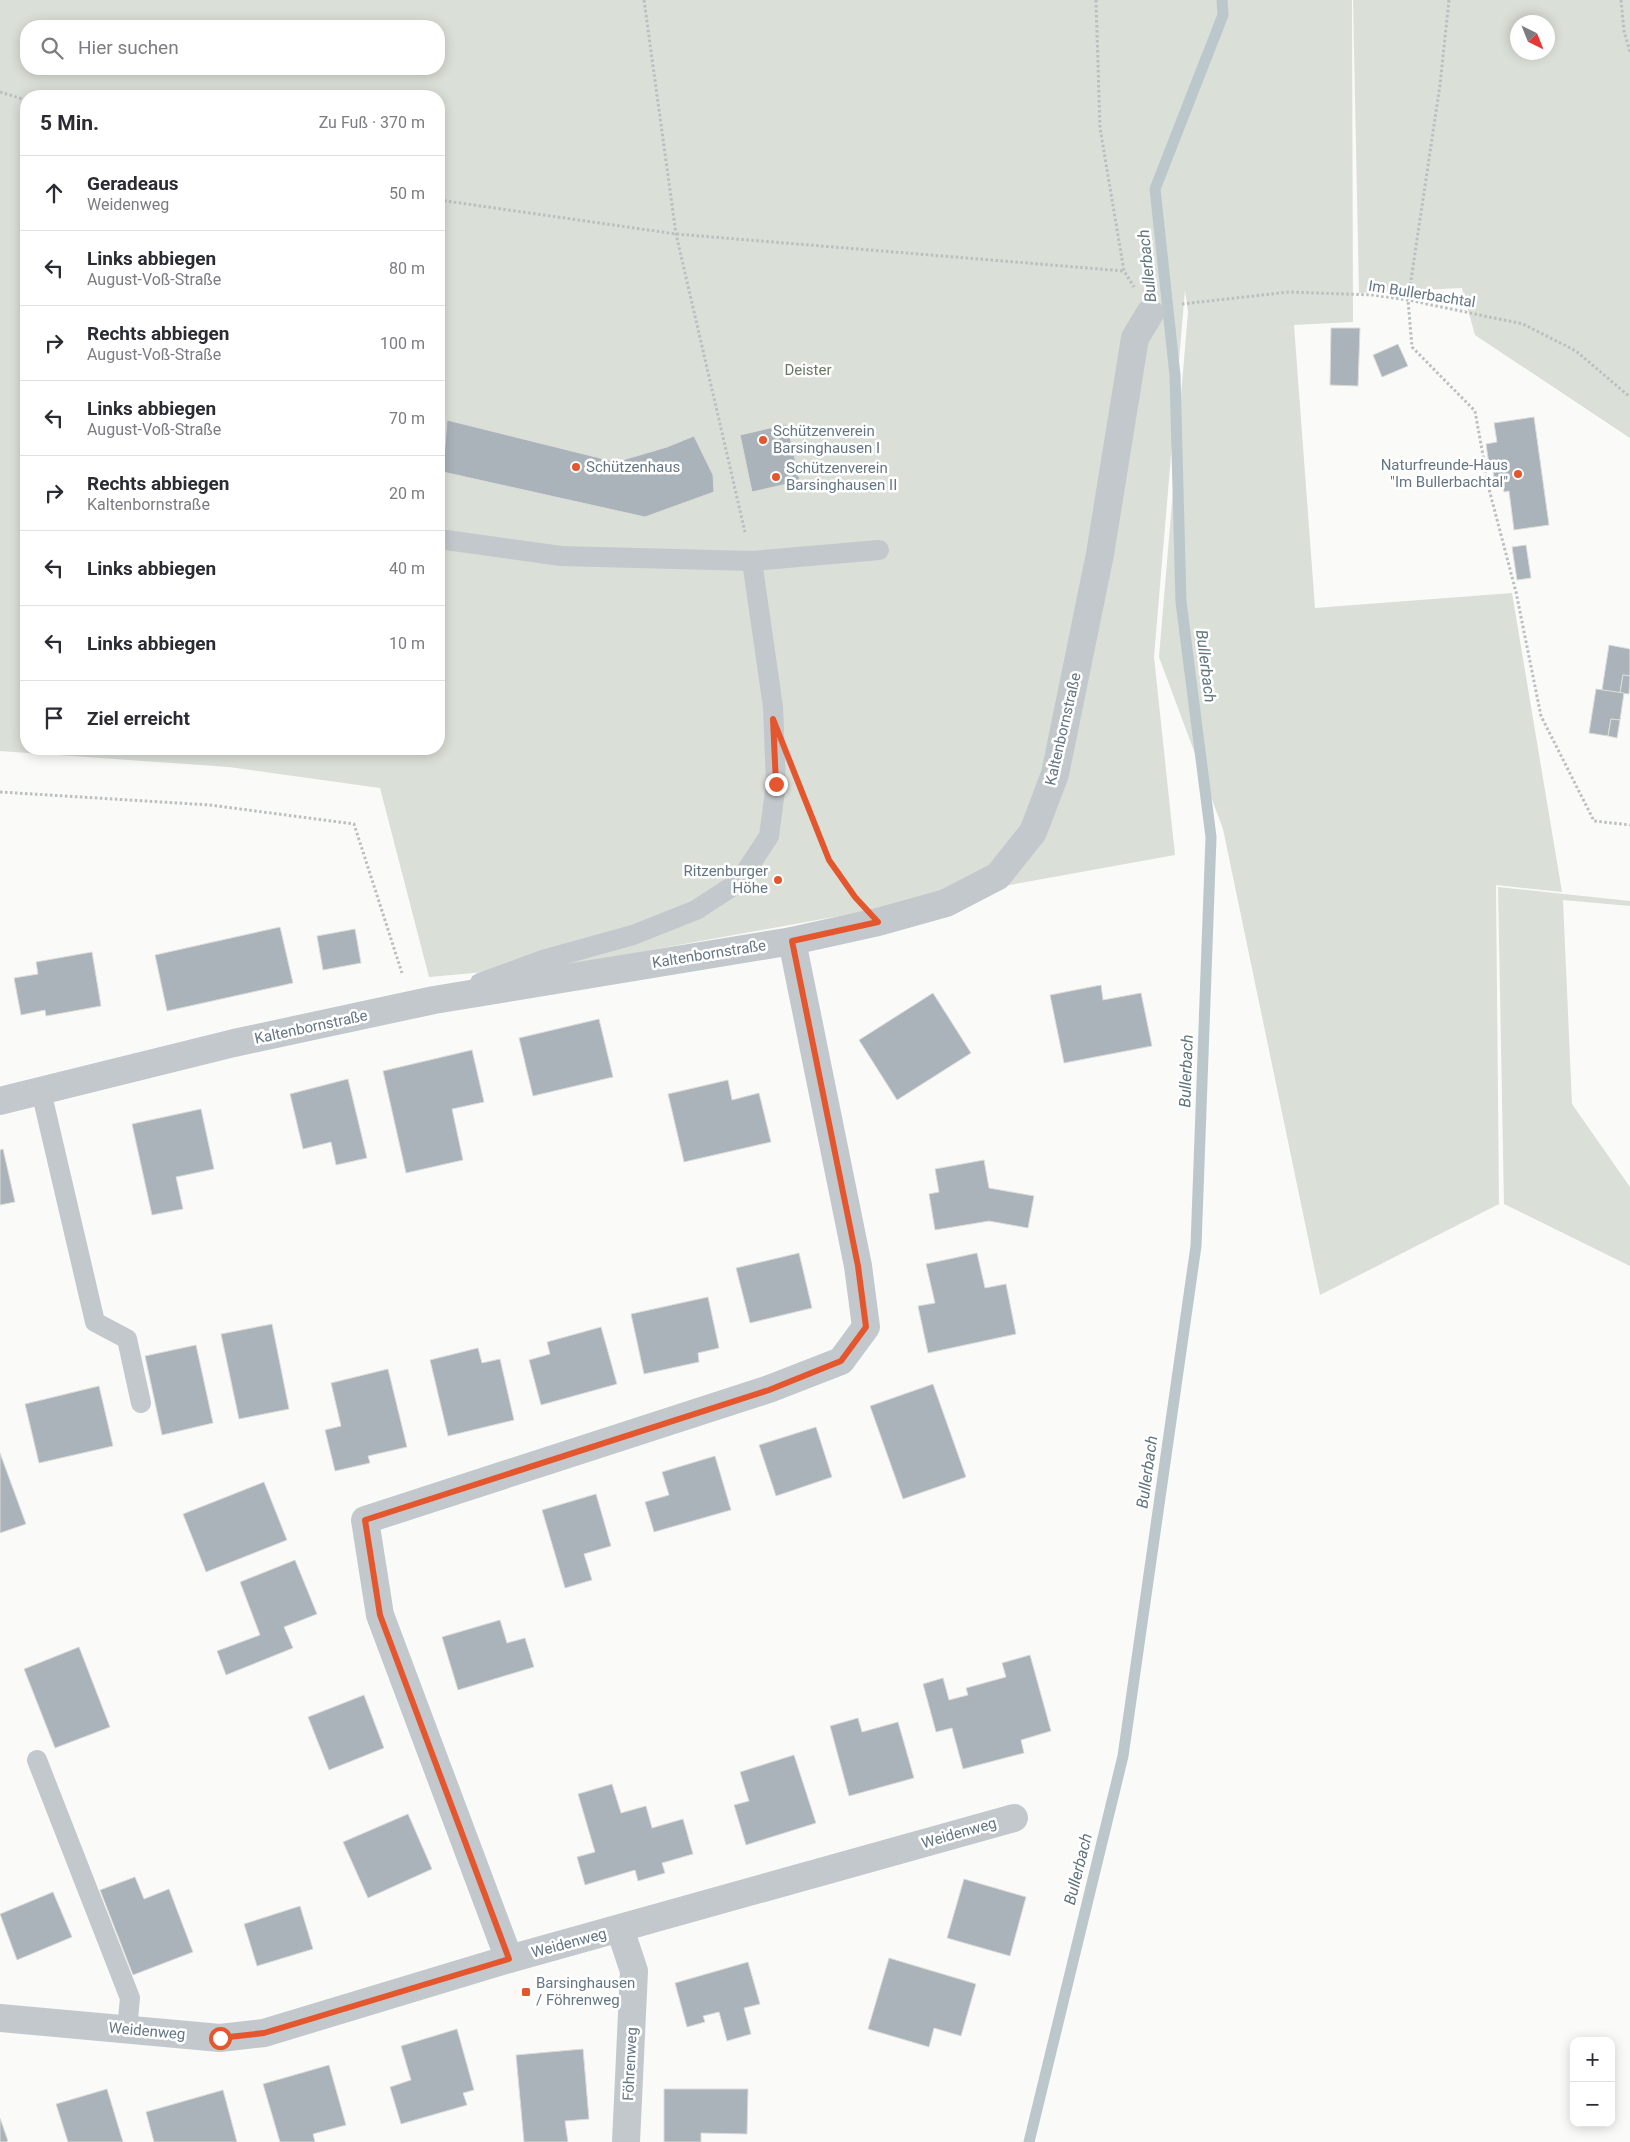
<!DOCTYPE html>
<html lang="de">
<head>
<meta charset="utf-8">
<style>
  :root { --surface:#fff; --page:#f7f7f7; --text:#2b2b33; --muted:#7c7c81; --line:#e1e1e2 }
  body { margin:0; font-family:Roboto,sans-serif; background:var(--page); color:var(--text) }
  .controls { position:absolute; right:15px; bottom:15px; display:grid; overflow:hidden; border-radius:10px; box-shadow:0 2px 12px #0003 }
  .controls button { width:45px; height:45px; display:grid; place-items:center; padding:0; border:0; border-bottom:1px solid var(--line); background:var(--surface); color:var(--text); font:25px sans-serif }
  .compass { position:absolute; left:1510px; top:15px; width:45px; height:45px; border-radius:50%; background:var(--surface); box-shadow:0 2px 12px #0003; rotate:137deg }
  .stop { position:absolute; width:15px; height:15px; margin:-11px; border:4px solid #e4572e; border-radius:50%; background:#fff }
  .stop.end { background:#e4572e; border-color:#fff; box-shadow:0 1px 5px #0008 }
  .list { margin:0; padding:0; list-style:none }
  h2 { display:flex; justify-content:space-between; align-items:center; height:65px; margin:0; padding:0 20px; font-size:21px }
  h2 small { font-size:16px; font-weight:400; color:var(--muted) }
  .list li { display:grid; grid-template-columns:32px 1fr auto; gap:15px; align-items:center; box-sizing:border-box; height:75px; padding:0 20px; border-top:1px solid var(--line) }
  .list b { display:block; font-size:19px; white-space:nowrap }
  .list p { margin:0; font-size:16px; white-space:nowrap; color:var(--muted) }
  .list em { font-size:16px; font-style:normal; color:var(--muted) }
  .icon { flex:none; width:28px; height:28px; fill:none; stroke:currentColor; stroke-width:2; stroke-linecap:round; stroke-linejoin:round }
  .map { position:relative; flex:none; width:1630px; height:2142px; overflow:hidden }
  .search { position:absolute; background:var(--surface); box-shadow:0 2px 12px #0003; left:20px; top:20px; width:425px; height:55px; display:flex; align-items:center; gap:12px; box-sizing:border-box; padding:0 18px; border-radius:20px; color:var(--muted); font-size:19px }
  .panel { position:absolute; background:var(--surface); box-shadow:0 2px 12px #0003; left:20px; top:90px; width:425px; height:665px; border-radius:20px }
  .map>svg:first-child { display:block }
  .green { fill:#dadfd7; fill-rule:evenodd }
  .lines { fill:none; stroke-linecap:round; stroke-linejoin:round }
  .stream { stroke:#bbc7cb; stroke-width:11 }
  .building { fill:#aab3b9; stroke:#dcdcda }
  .path { stroke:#bbbfc2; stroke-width:3; stroke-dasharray:2.5 2.5; stroke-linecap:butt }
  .lane { stroke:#c3c8cc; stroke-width:20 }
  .street { stroke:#c3c8cc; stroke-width:28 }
  .route { stroke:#e4572e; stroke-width:6 }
  .poi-dot { fill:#e4572e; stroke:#fff; stroke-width:2 }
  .labels { text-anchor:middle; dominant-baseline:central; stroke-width:5; stroke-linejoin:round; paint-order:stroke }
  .street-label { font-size:15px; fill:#657683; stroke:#fff }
  .park-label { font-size:15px; fill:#687a64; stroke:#fff }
  .poi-label { font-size:15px; fill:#657683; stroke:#fff; text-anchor:start }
  .water-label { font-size:16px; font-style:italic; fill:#60757c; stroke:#fff }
</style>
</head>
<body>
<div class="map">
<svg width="1630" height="2142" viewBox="0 0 1630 2142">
  <rect width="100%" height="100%" fill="#fafaf8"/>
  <!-- green -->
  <g class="green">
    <path d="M0,0H1352L1353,322L1294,325L1315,608L1512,593L1562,892L1496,885L1499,1204L1320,1295L1223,829L1159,657L1188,312L1185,290L1154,657L1175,855L574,964L429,977L380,788L229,767L0,751ZM26,26H439V69H26ZM26,96H439V749H26Z"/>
    <path d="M1353,0H1630V438L1475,335L1462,288L1359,293ZM1548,22V52H1518V22Z"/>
    <polygon points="1498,887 1630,901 1630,906 1563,900 1572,1104 1630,1187 1630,1266 1504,1204"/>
  </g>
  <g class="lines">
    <!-- stream -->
    <polyline class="stream" points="1029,2142 1123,1756 1196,1246 1211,837 1181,602 1175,375 1155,189 1223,15 1222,0"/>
  </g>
  <!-- building -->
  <g class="building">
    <polygon points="1331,328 1360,328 1358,386 1330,385"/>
    <polygon points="1398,344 1408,366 1382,377 1373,355"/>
    <polygon points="1534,417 1549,525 1514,530 1509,491 1504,492 1502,477 1494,478 1493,470 1490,471 1486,444 1497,442 1494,423"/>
    <polygon points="447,420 616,462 667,447 694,436 713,475 714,492 645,517 443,472"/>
    <polygon points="787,424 800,481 752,492 740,435"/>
    <polygon points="1526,545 1531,578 1517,580 1512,547"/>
    <polygon points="1609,645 1630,649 1630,676 1623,675 1620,693 1602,690"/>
    <polygon points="1623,675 1630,676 1629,694 1620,693"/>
    <polygon points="1596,689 1624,693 1620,720 1611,719 1608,736 1589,733"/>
    <polygon points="1611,719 1620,720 1617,738 1608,736"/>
    <polygon points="280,927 293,983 167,1011 155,955"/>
    <polygon points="355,929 361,963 323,970 317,936"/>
    <polygon points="92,952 101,1006 46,1016 45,1010 21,1015 14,978 38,974 36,962"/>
    <polygon points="1101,985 1103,1000 1141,993 1152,1046 1064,1063 1050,995"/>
    <polygon points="933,993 971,1053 897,1100 859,1040"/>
    <polygon points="599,1019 613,1077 533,1096 519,1038"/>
    <polygon points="472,1050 484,1102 452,1109 463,1160 406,1173 383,1071"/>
    <polygon points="348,1079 367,1158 336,1165 331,1142 303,1149 290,1094"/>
    <polygon points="728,1080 732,1100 759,1093 771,1142 684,1162 668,1094"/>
    <polygon points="201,1109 214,1169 176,1177 183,1209 152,1215 132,1124"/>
    <polygon points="3,1149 15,1202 0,1205 0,1150"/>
    <polygon points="984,1160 989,1188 1034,1196 1028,1228 989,1221 935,1230 929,1194 939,1192 935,1169"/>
    <polygon points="799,1253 812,1308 750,1323 736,1268"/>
    <polygon points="977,1253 985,1288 1006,1284 1016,1334 928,1353 918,1306 935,1303 926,1264"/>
    <polygon points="708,1297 719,1348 698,1353 699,1362 644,1374 631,1314"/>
    <polygon points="272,1324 289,1409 239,1419 221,1334"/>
    <polygon points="601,1327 617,1384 541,1405 529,1360 550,1354 547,1342"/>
    <polygon points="196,1345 213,1423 162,1435 145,1356"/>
    <polygon points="478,1348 482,1363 500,1359 514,1420 448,1436 430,1360"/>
    <polygon points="388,1369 407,1447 368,1456 370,1463 335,1471 325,1430 341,1426 331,1383"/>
    <polygon points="933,1384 966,1477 903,1499 870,1406"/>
    <polygon points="99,1386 113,1446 39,1463 25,1404"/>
    <polygon points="816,1427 832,1477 776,1496 759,1445"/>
    <polygon points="0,1453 26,1524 0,1533"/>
    <polygon points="715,1456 731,1510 654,1532 645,1502 669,1495 662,1472"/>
    <polygon points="264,1482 287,1540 206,1572 183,1514"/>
    <polygon points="596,1494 611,1546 584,1554 592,1580 565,1588 542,1510"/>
    <polygon points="295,1560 317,1614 284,1627 293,1648 226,1675 217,1651 260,1635 240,1582"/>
    <polygon points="500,1620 507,1643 525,1638 534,1667 458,1690 442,1637"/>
    <polygon points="79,1647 110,1727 55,1748 24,1669"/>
    <polygon points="1030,1655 1051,1731 1021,1740 1024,1753 963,1769 952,1728 936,1732 923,1684 943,1678 949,1700 968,1695 966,1688 1006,1677 1002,1663"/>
    <polygon points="364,1695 384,1748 329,1770 308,1717"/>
    <polygon points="858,1718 862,1732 898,1722 914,1778 849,1796 830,1726"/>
    <polygon points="794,1755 816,1823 746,1845 734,1805 749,1801 740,1772"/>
    <polygon points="612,1784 621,1813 646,1806 652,1828 683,1819 693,1854 662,1863 665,1873 638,1881 635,1870 585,1885 577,1857 595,1852 578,1794"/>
    <polygon points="408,1814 432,1869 368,1898 343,1842"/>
    <polygon points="135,1877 144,1899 169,1889 193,1952 133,1975 100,1890"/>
    <polygon points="964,1879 1026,1897 1010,1956 947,1938"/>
    <polygon points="53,1892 72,1937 17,1960 0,1914"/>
    <polygon points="300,1906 313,1949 257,1966 244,1924"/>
    <polygon points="889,1958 976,1984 961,2036 934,2028 929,2047 868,2029"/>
    <polygon points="748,1962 760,2004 744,2008 751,2034 727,2041 719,2012 703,2016 705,2022 687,2027 675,1983"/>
    <polygon points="457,2029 474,2090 463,2093 467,2105 401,2124 390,2087 411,2080 401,2046"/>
    <polygon points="583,2049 589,2119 565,2121 568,2142 524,2142 516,2055"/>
    <polygon points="329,2065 346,2125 313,2134 315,2142 280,2142 263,2084"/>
    <polygon points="107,2089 123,2142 68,2142 56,2104"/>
    <polygon points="664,2089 748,2089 747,2134 701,2133 701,2142 664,2142"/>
    <polygon points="223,2090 237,2142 154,2142 146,2112"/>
    <polygon points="0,2118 8,2141 6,2142 0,2142"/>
  </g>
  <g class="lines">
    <!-- path -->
    <g class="path">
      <polyline points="644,0 676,234 745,532"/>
      <polyline points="1096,0 1100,128 1124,271 1134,287"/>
      <polyline points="1449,0 1440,85 1408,300 1412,347 1475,411 1489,489 1516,592 1541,716 1594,821 1630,825"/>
      <polyline points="1621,0 1624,31 1630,52"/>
      <polyline points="0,92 26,100"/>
      <polyline points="439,200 676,234 1124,271"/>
      <polyline points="1182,304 1289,292 1373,295 1408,300 1523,324 1576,351 1630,397"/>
      <polyline points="0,792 210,805 354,824 402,973"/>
      <polyline points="805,801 829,860 852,893"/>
    </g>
    <!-- lane -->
    <g class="lane">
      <polyline points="439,539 561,556 752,561 879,550"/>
      <polyline points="480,983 543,960 633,935 696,910 739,882 769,836 776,784 773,707 752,561"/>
      <polyline points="41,1091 95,1322 127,1339 141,1403"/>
      <polyline points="37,1760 130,1998 127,2029"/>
    </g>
    <!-- street -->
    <g class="street">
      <polyline points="0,1101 234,1043 434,1000 792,941 878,922 946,903 998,876 1033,832 1055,774 1100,554 1135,338 1150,313"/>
      <polyline points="620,1929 634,1971 626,2142"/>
      <polyline points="509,1959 380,1615 365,1520 769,1389 841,1361 866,1327 858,1266 792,941"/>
      <polyline points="0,2018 220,2038 264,2033 509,1959 1014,1818"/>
    </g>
  </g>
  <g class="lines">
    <!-- route -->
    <polyline class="route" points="220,2038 264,2033 509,1959 380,1615 365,1520 769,1390 841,1361 866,1327 858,1266 792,941 878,922 855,897 829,860 773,719 776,784"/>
  </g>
  <!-- markers -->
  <g class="poi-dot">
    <circle cx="763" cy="440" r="5"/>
    <circle cx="576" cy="467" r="5"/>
    <circle cx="1518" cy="474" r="5"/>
    <circle cx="776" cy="477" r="5"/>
    <circle cx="778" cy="880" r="5"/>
    <rect x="521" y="1987" width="10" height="10" rx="2.5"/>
  </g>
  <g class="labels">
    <!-- street labels -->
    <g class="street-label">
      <text transform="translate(1422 294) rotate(9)">Im Bullerbachtal</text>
      <text transform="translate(1063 729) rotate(-77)">Kaltenbornstraße</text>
      <text transform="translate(709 954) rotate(-9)">Kaltenbornstraße</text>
      <text transform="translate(311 1027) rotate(-12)">Kaltenbornstraße</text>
      <text transform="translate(959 1833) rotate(-16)">Weidenweg</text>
      <text transform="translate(569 1943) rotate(-15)">Weidenweg</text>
      <text transform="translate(147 2031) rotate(5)">Weidenweg</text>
      <text transform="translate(630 2064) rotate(-87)">Föhrenweg</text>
    </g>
    <!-- park labels -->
    <g class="park-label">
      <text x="808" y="370">Deister</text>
    </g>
    <!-- poi labels -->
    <g class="poi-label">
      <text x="773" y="431">Schützenverein<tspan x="773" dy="17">Barsinghausen I</tspan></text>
      <text x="1508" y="465" text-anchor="end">Naturfreunde-Haus<tspan x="1508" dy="17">"Im Bullerbachtal"</tspan></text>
      <text x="586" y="467">Schützenhaus</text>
      <text x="786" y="468">Schützenverein<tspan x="786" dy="17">Barsinghausen II</tspan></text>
      <text x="768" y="871" text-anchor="end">Ritzenburger<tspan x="768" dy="17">Höhe</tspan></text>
      <text x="536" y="1983">Barsinghausen<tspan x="536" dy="17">/ Föhrenweg</tspan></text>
    </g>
    <!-- water labels -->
    <g class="water-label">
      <text transform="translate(1147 266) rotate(-96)">Bullerbach</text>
      <text transform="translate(1206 666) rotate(83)">Bullerbach</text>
      <text transform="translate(1186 1071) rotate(-88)">Bullerbach</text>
      <text transform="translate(1147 1472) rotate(-82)">Bullerbach</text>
      <text transform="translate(1078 1869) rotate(-76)">Bullerbach</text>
    </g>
  </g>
</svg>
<div class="controls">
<button>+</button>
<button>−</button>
</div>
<svg class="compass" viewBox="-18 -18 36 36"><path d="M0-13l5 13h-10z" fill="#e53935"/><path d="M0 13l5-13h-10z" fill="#7c7c81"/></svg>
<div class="stop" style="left:220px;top:2038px"></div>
<div class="stop end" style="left:776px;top:784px"></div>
<div class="search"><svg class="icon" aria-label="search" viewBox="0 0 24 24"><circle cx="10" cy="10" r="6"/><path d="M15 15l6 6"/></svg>Hier suchen</div>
<section class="panel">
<h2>5 Min.<small>Zu Fuß · 370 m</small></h2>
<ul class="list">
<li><svg class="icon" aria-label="ahead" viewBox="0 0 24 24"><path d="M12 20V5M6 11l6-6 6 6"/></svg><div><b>Geradeaus</b><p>Weidenweg</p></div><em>50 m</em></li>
<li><svg class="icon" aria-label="left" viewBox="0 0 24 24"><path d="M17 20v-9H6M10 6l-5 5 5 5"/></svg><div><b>Links abbiegen</b><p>August-Voß-Straße</p></div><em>80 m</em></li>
<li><svg class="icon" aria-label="right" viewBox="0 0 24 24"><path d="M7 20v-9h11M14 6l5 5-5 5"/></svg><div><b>Rechts abbiegen</b><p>August-Voß-Straße</p></div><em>100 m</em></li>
<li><svg class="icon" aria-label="left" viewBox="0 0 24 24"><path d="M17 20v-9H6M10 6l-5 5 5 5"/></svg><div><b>Links abbiegen</b><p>August-Voß-Straße</p></div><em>70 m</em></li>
<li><svg class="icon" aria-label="right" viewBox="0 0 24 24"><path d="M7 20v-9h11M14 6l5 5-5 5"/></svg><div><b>Rechts abbiegen</b><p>Kaltenbornstraße</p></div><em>20 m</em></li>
<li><svg class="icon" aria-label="left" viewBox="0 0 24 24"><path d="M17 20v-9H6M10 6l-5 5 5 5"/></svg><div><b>Links abbiegen</b></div><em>40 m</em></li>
<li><svg class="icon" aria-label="left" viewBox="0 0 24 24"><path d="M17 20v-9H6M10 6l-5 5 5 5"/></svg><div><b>Links abbiegen</b></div><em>10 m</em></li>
<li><svg class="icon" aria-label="arrive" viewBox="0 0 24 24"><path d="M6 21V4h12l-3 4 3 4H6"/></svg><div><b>Ziel erreicht</b></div></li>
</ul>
</section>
</div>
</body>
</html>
